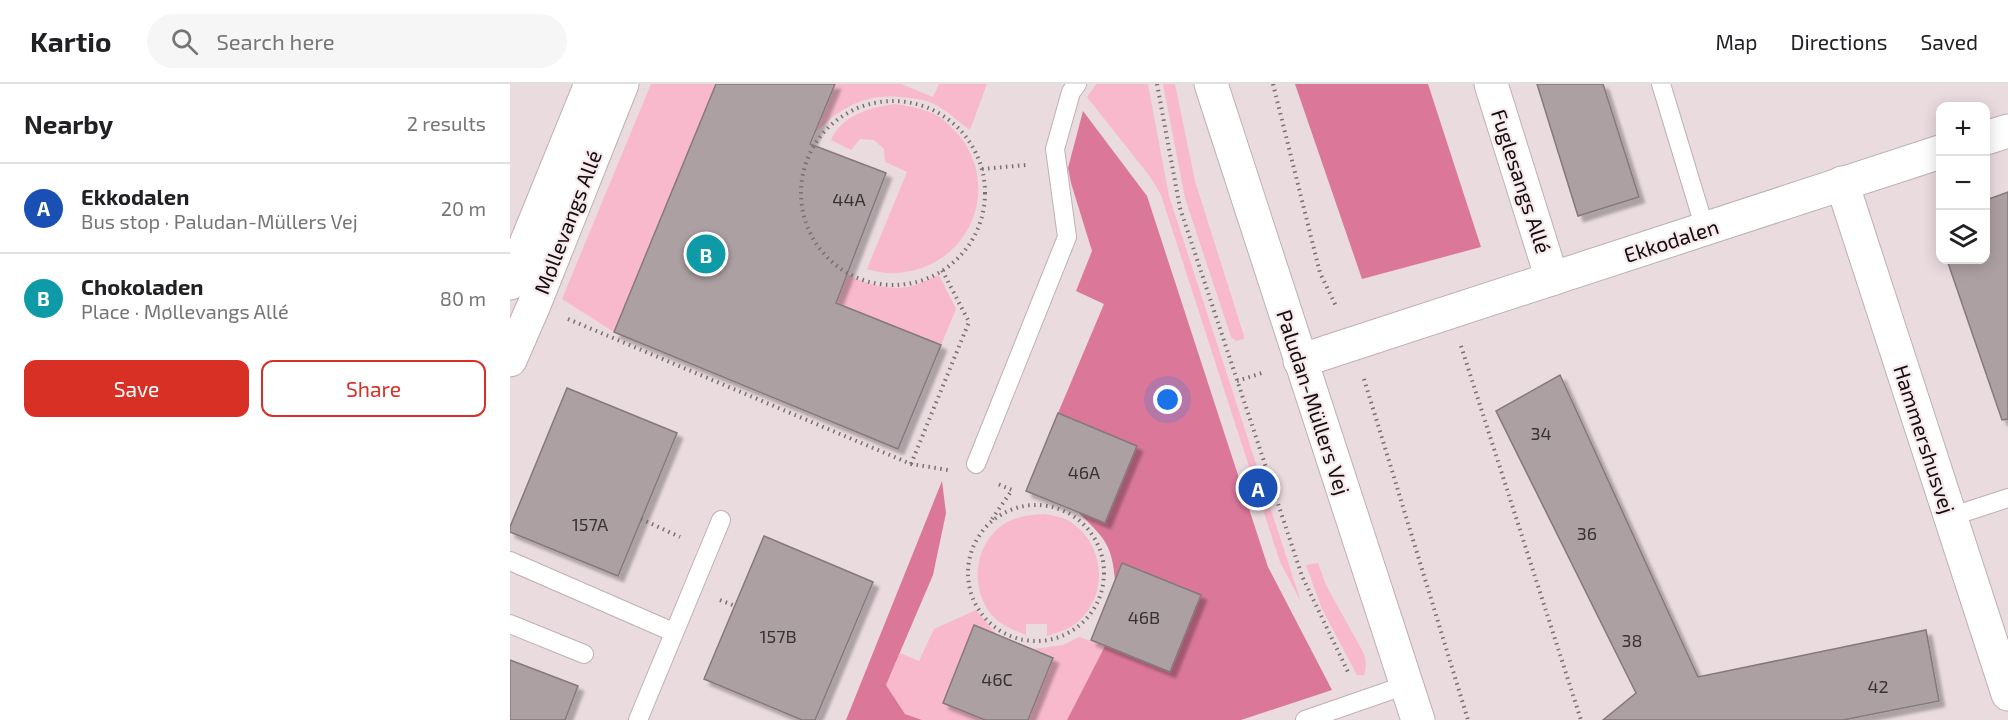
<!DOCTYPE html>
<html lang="en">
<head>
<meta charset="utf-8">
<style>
  :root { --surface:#fff; --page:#f6f6f6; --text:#202124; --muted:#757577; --line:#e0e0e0; --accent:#d93025 }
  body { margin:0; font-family:"Exo 2",sans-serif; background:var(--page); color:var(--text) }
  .controls { position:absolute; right:18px; top:18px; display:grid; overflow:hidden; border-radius:12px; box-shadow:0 3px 15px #0003 }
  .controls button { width:54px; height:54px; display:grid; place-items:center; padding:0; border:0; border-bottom:2px solid var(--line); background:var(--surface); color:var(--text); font:30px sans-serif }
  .you { position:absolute; left:658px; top:316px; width:21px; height:21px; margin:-15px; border:4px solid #fff; border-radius:50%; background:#1a73e8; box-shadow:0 0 0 9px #1a73e833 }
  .badge { display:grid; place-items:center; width:39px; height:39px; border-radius:50%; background:var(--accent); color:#fff; font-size:20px; font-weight:700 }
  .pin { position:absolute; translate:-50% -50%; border:3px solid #fff; box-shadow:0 2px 6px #0006 }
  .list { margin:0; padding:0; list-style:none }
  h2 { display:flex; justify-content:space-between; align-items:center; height:78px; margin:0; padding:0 24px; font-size:26px }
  h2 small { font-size:20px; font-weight:400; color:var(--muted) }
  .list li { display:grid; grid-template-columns:39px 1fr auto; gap:18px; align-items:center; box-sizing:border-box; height:90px; padding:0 24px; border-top:2px solid var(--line) }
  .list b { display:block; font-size:22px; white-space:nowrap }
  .list p { margin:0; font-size:20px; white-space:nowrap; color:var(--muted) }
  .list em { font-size:20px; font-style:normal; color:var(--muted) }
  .actions { display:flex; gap:12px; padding:18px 24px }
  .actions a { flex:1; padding:14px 0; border:2px solid var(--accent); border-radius:12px; text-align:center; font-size:21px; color:var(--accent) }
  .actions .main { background:var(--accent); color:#fff }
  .icon { flex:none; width:33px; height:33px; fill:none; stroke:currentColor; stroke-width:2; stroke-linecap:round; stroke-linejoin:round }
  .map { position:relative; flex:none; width:1498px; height:636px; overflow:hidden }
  header { display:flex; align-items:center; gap:36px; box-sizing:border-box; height:84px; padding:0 30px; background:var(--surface); border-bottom:2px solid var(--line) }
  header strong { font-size:28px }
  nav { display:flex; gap:33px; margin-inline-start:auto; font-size:21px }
  .search { width:420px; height:54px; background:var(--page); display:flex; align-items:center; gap:15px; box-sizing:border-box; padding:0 21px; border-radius:33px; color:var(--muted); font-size:22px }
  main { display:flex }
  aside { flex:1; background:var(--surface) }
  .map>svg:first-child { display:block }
  .green { fill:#f8b9cc }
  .forest { fill:#db7899 }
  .building { fill:#ada0a3; stroke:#86797d; stroke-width:1.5; filter:url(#shadow) }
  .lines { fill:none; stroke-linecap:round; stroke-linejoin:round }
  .service-casing { stroke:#beb0b4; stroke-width:20 }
  .minor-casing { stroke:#beb0b4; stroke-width:35 }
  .tertiary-casing { stroke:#beb0b4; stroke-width:35 }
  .path { stroke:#797073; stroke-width:4; stroke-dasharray:1.5 4.5; stroke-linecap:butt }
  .service { stroke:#fff; stroke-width:18 }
  .minor { stroke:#fff; stroke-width:33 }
  .tertiary { stroke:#fff; stroke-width:33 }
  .labels { text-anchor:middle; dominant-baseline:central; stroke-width:4.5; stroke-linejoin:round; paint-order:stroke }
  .number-label { font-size:18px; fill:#393234 }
  .street-label { font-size:21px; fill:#120e0f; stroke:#f7e9ec }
</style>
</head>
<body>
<header>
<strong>Kartio</strong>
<div class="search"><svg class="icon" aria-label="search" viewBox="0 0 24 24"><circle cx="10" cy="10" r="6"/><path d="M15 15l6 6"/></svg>Search here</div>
<nav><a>Map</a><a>Directions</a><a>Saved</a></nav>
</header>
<main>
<aside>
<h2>Nearby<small>2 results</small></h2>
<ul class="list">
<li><span class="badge" style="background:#1a4fb4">A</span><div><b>Ekkodalen</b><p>Bus stop · Paludan-Müllers Vej</p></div><em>20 m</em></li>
<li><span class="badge" style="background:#0f9aa8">B</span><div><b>Chokoladen</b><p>Place · Møllevangs Allé</p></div><em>80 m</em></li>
</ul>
<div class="actions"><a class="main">Save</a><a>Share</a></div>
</aside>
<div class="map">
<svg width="1498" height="636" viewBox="0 0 1498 636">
  <defs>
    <filter id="shadow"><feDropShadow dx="5.5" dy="5.5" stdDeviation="1.5" flood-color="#0004"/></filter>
  </defs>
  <rect width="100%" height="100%" fill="#eadbdf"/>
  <!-- green -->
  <g class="green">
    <polygon points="141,0 206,0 104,248 52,215"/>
    <path d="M325,0H391L423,13L429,0H477L460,46C448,38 436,25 422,19C416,16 407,15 400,14C359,8 334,20 305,49Z"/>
    <polygon points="586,0 638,0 659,112 791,518 770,478 651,111 641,94 577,13"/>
    <polygon points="653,0 665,0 685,97 734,252 734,255 726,257 721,253 675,114"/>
    <path d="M384,20C400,22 415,25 428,32C438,39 447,48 454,58C491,115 452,187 384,189C375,190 366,187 357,185L397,88L375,78L374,65L364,56L350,55L341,66L321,56C332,31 359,24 384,20Z"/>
    <path d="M313,176C339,193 365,207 398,203C408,201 419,195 429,191L446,225L431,261L248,187Z"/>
    <path d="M534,430C540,431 547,432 553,434C593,452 601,506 570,536C561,545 549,548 537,552V540H516V551C503,546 490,541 481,530C459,502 465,459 494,440C507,432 520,431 534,430Z"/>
    <path d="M808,479L816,501L853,568C856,576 857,583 854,591H847L812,525L796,481Z"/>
    <polygon points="466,526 487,551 464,542 433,618 475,636 412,636 395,630 376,601 390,569 409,577 424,545"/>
    <polygon points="569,553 595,562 557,636 518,636 543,574 523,565 553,561"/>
  </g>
  <!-- forest -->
  <g class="forest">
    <polygon points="785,0 918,0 971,163 852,195"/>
    <path d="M573,27L637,112L758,483L822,606L731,636H557L595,562L691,511L613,479L605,496C602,459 593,453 568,428L595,439L626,362L548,329L594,220L566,207L582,167L561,99L558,84Z"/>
    <polygon points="432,397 436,429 423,491 376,601 395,630 412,636 336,636"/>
  </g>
  <!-- building -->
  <g class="building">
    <polygon points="206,0 325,0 300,60 376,89 326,219 431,261 388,365 104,248"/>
    <polygon points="1027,0 1093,0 1129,113 1068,132"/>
    <polygon points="1498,108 1498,335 1492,336 1437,176 1476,176 1476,116"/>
    <polygon points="1050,291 1188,593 1416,546 1429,617 1333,636 1093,636 1126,609 986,327"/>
    <polygon points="57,304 167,349 108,492 0,448 0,443"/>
    <polygon points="548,329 627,362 595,439 516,407"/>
    <polygon points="254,452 363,498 305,636 292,636 194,595"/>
    <polygon points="612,479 691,511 660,588 581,556"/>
    <polygon points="464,541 543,574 518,636 475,636 433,619"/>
    <polygon points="0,576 68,602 55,636 0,636"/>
  </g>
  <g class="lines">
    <defs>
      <g id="service">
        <polyline points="1151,0 1195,145"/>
        <polyline points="466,380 557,153 545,65 561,8 567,0"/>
        <polyline points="1440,433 1498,414"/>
        <polyline points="0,477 163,548"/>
        <polyline points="0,540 74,570"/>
        <polyline points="128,636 211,436"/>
        <polyline points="795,636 896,601"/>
      </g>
      <g id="minor">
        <polyline points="981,0 1042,195"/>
        <polyline points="1476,54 1498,47"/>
        <polyline points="1332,99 1498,610"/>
        <polyline points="0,199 81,0"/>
        <polyline points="0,276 24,221 112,0"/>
        <polyline points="790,277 1430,68"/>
      </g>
      <polyline id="tertiary" points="701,0 908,636"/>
    </defs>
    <!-- service casing -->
    <use href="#service" class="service-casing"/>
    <!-- minor casing -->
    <use href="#minor" class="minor-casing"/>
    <!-- tertiary casing -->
    <use href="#tertiary" class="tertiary-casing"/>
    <!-- path -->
    <g class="path">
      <polyline points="647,0 670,124 792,492 838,588"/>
      <polyline points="763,0 810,189 827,224"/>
      <circle cx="383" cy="109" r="92"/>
      <polyline points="472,85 516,81"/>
      <polyline points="58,235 401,380 438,386"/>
      <polyline points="951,262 1071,636"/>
      <polyline points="854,295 958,636"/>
      <polyline points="727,297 755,288"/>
      <polyline points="401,380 459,238 432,186"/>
      <circle cx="526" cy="489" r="68"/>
      <polyline points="131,435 170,453"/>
      <polyline points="482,435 502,406 488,400"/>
      <polyline points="210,516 225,522"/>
    </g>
    <!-- service -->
    <use href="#service" class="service"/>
    <!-- minor -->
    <use href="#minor" class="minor"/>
    <!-- tertiary -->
    <use href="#tertiary" class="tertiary"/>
  </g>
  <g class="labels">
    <!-- number labels -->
    <g class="number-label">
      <text x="339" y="115">44A</text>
      <text x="1031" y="349">34</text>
      <text x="574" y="388">46A</text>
      <text x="80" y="440">157A</text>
      <text x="1077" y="449">36</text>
      <text x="634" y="533">46B</text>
      <text x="268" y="552">157B</text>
      <text x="1122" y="556">38</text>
      <text x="487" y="595">46C</text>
      <text x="1368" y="602">42</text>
    </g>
    <!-- street labels -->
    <g class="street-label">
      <text transform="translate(1012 97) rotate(72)">Fuglesangs Allé</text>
      <text transform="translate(57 138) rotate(-69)">Møllevangs Allé</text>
      <text transform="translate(1161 156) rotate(-18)">Ekkodalen</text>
      <text transform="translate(804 318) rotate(72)">Paludan-Müllers Vej</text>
      <text transform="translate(1415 355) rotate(72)">Hammershusvej</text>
    </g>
  </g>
</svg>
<div class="controls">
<button>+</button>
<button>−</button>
<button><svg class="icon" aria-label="layers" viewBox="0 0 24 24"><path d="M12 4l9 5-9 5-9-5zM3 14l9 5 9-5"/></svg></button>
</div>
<div class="you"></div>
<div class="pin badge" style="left:748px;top:404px;background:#1a4fb4">A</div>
<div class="pin badge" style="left:196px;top:170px;background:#0f9aa8">B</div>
</div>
</main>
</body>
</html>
